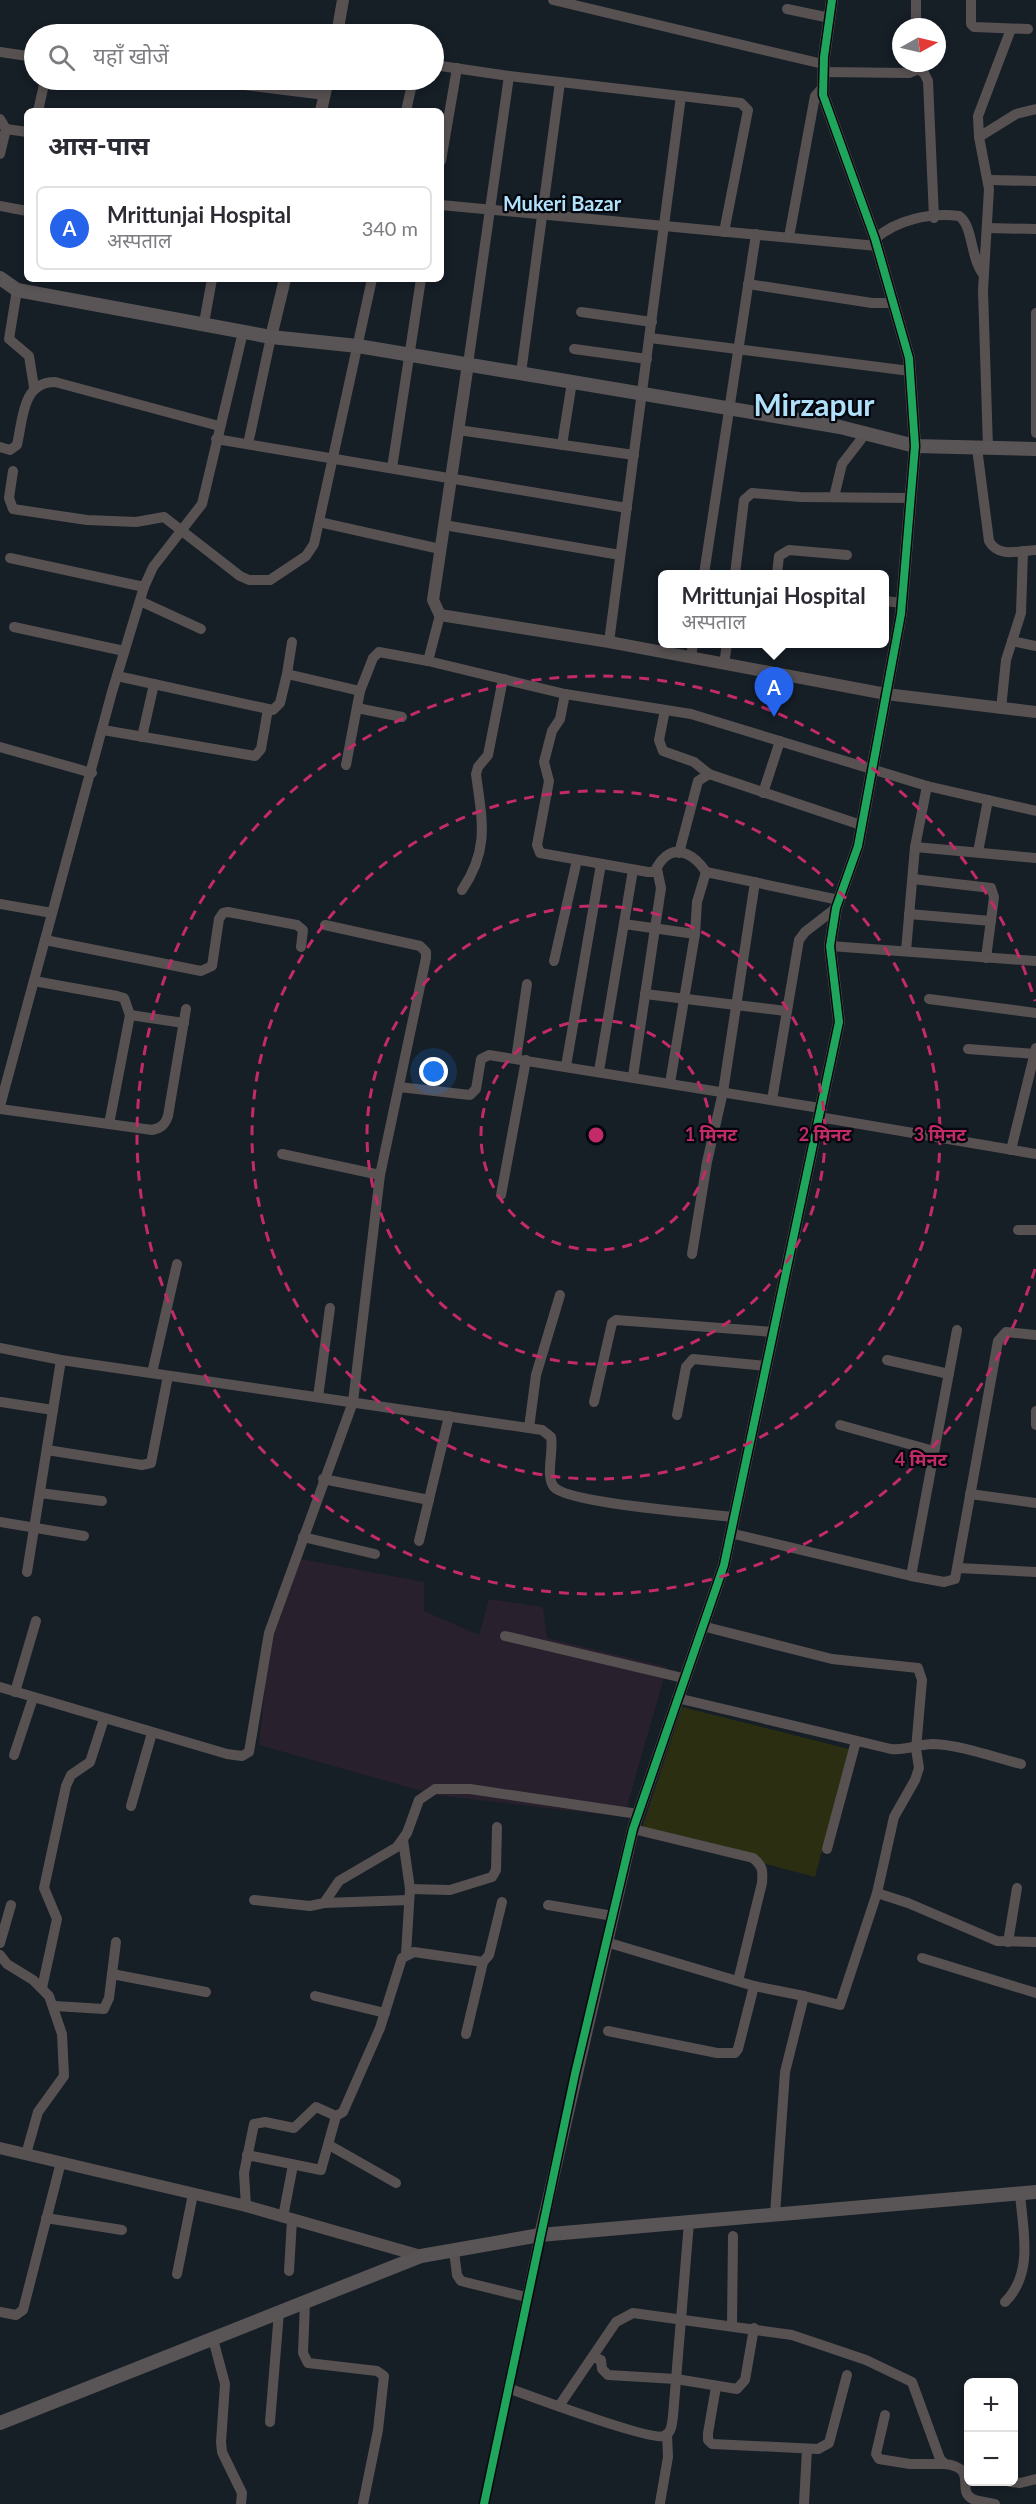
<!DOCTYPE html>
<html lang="hi">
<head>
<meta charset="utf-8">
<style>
  :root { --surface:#fff; --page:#f7f7f7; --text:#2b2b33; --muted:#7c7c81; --line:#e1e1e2; --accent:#2563eb }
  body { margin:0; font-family:Lato,"Noto Sans Devanagari",sans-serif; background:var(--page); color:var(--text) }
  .controls { position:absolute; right:18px; bottom:18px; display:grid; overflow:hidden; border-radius:9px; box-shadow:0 3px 9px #0003 }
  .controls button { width:54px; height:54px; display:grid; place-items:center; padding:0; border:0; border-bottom:2px solid var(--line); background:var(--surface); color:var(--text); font:30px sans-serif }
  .compass { position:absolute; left:892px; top:18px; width:54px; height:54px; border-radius:50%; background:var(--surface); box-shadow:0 3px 9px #0003; rotate:82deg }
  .you { position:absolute; left:434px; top:1072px; width:21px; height:21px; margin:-15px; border:4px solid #fff; border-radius:50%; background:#1a73e8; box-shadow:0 0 0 9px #1a73e833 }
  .badge { display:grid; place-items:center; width:39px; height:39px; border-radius:50%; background:var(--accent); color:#fff; font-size:20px; font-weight:700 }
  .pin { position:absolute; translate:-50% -50px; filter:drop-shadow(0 2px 3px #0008) }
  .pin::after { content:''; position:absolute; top:32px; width:21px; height:18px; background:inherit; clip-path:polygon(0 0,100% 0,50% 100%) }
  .popup { position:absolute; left:658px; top:570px; width:231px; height:78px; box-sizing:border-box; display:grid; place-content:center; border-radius:9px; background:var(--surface); filter:drop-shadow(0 2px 4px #0005); font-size:20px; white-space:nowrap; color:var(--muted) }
  .popup b { font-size:22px; color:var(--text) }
  .popup::after { content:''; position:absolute; left:50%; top:100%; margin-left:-12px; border:12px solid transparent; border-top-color:var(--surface) }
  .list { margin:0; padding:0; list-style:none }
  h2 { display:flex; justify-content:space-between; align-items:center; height:78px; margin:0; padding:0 24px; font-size:26px }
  h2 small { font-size:20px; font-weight:400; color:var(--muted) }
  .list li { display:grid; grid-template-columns:39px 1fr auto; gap:18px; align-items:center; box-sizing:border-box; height:84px; margin:0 12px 12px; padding:0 12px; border:2px solid var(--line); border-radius:9px }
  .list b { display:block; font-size:22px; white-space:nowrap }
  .list p { margin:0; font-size:20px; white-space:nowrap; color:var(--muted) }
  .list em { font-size:20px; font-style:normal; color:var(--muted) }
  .icon { flex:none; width:33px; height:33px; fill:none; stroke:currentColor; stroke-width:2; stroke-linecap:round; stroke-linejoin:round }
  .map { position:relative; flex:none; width:1036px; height:2504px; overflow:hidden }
  .search { position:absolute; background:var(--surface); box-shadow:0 3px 9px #0003; left:24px; top:24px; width:420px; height:66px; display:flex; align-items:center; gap:15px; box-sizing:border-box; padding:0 21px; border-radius:33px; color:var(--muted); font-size:22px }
  .panel { position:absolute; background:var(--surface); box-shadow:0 3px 9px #0003; left:24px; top:108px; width:420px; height:174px; border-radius:9px }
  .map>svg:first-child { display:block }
  .education { fill:#28202d }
  .green { fill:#2c2e12 }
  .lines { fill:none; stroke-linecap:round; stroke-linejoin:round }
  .minor { stroke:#575152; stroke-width:10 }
  .tertiary { stroke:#575152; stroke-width:12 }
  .secondary { stroke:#595456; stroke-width:14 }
  .cycleway-casing { stroke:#04080e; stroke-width:11 }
  .cycleway { stroke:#20a55d; stroke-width:8 }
  .ring { fill:none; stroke:#c32b68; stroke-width:3; stroke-dasharray:10 8 }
  .labels { text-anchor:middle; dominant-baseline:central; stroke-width:4.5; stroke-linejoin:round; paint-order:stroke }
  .neighbourhood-label { font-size:20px; font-weight:bold; fill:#b1e1fa; stroke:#04080e }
  .town-label { font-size:30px; font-weight:bold; fill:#b1e1fa; stroke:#04080e }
  .centre { fill:#c32b68; stroke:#04080e; stroke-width:3 }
  .ring-label { font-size:18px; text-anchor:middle; font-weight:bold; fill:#c32b68; stroke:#04080e; stroke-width:4.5; stroke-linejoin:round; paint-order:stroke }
</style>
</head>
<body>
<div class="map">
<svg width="1036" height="2504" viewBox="0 0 1036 2504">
  <rect width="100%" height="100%" fill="#161e26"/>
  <!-- education -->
  <polygon class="education" points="301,1559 424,1582 424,1611 479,1635 489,1599 543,1607 547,1638 667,1667 624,1817 436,1795 259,1745 269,1648"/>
  <!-- green -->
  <polygon class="green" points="682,1707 849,1749 815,1877 641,1831"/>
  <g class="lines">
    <!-- minor -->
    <g class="minor">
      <polyline points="553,0 823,64"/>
      <polyline points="916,0 916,27"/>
      <polyline points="971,0 971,24 974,27 1028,29"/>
      <polyline points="787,9 830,18"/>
      <polyline points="0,52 34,57"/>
      <polyline points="434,65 509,76 681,96 609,642"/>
      <polyline points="916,68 924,73 928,81 934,218"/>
      <polyline points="823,72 909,73 914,71 916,63"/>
      <polyline points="203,80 325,95"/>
      <polyline points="681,96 741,103 748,110 724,232"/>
      <polyline points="38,111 45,80"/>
      <polyline points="406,111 413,80"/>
      <polyline points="0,119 6,129 0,154"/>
      <polyline points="6,129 27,132"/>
      <polyline points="979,137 978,116 1011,29"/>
      <polyline points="441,161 457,68"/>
      <polyline points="988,180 1036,181"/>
      <polyline points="441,205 877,246"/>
      <polyline points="0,206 27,211"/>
      <polyline points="987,228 1036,229"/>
      <polyline points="789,237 815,96 823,87"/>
      <path d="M875,239C896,220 931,212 959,216C973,225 970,257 983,274"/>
      <polyline points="748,284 872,303 893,303"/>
      <polyline points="17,290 9,339 29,356 34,387"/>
      <polyline points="581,312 652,322"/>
      <polyline points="1036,313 1036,433"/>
      <polyline points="204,323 212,279"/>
      <polyline points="650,338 910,371"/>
      <polyline points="574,349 647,359"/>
      <polyline points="468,364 509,76"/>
      <polyline points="521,373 560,82"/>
      <polyline points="458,430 634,455"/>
      <polyline points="216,439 627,508"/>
      <polyline points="248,444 271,337"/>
      <polyline points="562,445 572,382"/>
      <path d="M0,447L10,450L17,445C23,419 22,382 55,382L219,426"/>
      <path d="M977,448L989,541C998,558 1019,551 1036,550"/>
      <polyline points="988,448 983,290 989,189 979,137 1016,114 1036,109"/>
      <polyline points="392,468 421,279"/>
      <polyline points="13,471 9,498 13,509 87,520 136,522 164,517 240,576 249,580 270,580 306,556 314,544 372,279"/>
      <polyline points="834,497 842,464 866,433"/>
      <polyline points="319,522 440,549"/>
      <polyline points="444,525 620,555"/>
      <polyline points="10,558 144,587"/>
      <polyline points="704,574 756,234"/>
      <polyline points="735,574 744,500 752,493 800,497 910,498"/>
      <polyline points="777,574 779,556 789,550 847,555"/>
      <polyline points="140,601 201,629"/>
      <polyline points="885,601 902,603"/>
      <polyline points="14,627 124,651"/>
      <polyline points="1012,641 1036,646"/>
      <polyline points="691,657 693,644"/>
      <polyline points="428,661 565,694 691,714 927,786 1036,811"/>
      <polyline points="724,664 727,644"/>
      <polyline points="287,674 292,642"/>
      <polyline points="117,676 273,710 280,703 287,674 360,691 373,658 379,652 428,661 440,615"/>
      <path d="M565,694L560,719L552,731L544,762L549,781L537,845L540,853L648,872H654C657,868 659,863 662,860C678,842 697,858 706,872"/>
      <polyline points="357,708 402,717"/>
      <polyline points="1001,709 1006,660 1021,613 1023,551"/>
      <polyline points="665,710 659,740 663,751 694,762 709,774"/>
      <polyline points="103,730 255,756 261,749 268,709"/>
      <polyline points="142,737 154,684"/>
      <polyline points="0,747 92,773"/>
      <polyline points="346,765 360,691"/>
      <polyline points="927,786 915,847 1036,858"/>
      <polyline points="763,793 780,741"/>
      <polyline points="978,852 988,800"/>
      <polyline points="679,853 698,781 709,774 861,825"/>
      <polyline points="913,879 991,888 994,897 986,958"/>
      <path d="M462,890C490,849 482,820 476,774L478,767L488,755L503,679"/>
      <polyline points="0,904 52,913"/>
      <polyline points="909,914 991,921"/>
      <polyline points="624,924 695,934"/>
      <polyline points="45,940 201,971 212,966 219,919 223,913 228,912 297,925 303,930 301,947"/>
      <polyline points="830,946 1036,961"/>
      <polyline points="906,951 915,847"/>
      <polyline points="554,961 577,860"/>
      <polyline points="34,981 117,996 124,998 130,1015 109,1124"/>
      <polyline points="645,994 786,1011"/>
      <polyline points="929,999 1036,1013"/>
      <polyline points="130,1015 184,1023"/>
      <polyline points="968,1049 1035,1054"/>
      <polyline points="516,1059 527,984"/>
      <polyline points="566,1066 601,864"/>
      <polyline points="599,1071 633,870"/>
      <polyline points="633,1076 661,888 657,869"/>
      <polyline points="670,1083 695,934 697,902 706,872 839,900"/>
      <polyline points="399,1087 470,1095 476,1089 481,1059 489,1055 820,1108"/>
      <polyline points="772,1100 799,940 805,932 836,908"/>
      <polyline points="0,1106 112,692 144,587 153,567 202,504 243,332"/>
      <path d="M0,1109L152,1130C161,1128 165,1125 168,1116L186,1009"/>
      <polyline points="819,1117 1036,1154"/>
      <polyline points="1011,1150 1036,1048"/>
      <polyline points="282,1154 380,1175"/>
      <polyline points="501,1195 526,1060"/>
      <polyline points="1018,1230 1036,1230"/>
      <polyline points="692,1254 707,1162 723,1092 755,882"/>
      <path d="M0,1348L61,1360L542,1430L551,1437C554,1451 545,1476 554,1487C567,1503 706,1514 734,1517"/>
      <polyline points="887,1360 949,1374"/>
      <polyline points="152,1373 177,1264"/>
      <polyline points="318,1397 330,1308"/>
      <polyline points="1,1402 53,1410"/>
      <polyline points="594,1402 612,1323 616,1320 773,1332"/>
      <polyline points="1036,1411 1036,1425"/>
      <polyline points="677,1415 686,1367 693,1359 766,1366"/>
      <polyline points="840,1425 934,1451"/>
      <polyline points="529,1428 536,1375 560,1295"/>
      <polyline points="47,1450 142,1465 151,1463 168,1376"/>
      <polyline points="323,1479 429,1500"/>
      <polyline points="40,1493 102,1501"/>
      <polyline points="970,1494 1036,1503"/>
      <polyline points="0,1522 84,1536"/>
      <polyline points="730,1533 911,1576 957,1330"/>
      <polyline points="303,1537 375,1554"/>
      <polyline points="419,1541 449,1416"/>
      <polyline points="958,1568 1036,1572"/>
      <polyline points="27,1572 61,1360"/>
      <polyline points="911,1576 944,1582 955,1579 998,1341 1006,1332 1036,1335"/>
      <polyline points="702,1626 832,1659 918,1668 922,1680 916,1749 919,1768 915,1780 894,1817 877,1893 908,1903 997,1941 1036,1942"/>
      <polyline points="505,1636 683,1678"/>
      <polyline points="0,1687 227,1754 242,1756 249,1752 269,1633 353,1402 380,1175 426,958 426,952 420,946 325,925"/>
      <polyline points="15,1692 36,1621"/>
      <path d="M677,1698L891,1749C906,1751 918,1744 933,1744C961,1745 993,1757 1021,1764"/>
      <polyline points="14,1755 33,1698"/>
      <polyline points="131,1806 152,1733"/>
      <path d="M633,1829L753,1858C763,1866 763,1871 762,1883L738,1981"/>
      <polyline points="403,1840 410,1889 406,1954"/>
      <polyline points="827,1849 856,1741"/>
      <polyline points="410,1889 450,1890 492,1877 496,1870 497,1827"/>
      <polyline points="254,1900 310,1906 324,1903 339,1881 397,1847 407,1833 419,1800 435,1789 470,1789 638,1814"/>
      <polyline points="324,1903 409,1900"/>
      <polyline points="548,1905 613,1916"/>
      <polyline points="606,1942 754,1986 804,1996 785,2072 775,2214"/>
      <polyline points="1008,1942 1017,1888"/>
      <polyline points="0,1943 11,1905"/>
      <polyline points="0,1955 7,1964 33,1980 49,1996 62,2034 64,2076 38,2112 26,2154"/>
      <polyline points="922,1958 1036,1993"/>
      <polyline points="112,1974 206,1992"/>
      <polyline points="42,1988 57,1919 44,1888 66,1786 71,1775 90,1762 104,1719"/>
      <polyline points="315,1996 385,2013"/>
      <polyline points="804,1996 840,2005 877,1893"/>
      <polyline points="55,2006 104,2009 109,1998 116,1942"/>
      <polyline points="608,2031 717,2053 735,2053 738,2049 754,1986"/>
      <polyline points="466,2034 483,1962"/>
      <polyline points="329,2145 396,2183"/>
      <polyline points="247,2155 321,2170 336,2116"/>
      <polyline points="246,2206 244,2173 254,2124 265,2122 294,2128 316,2107 336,2116 343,2112 380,2028 402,1958 414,1952 483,1962 489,1955 502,1902"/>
      <polyline points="283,2217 293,2165"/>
      <polyline points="46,2218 122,2230"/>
      <polyline points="454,2251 457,2275 461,2281 526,2297"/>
      <polyline points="289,2271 292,2220"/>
      <polyline points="177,2274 193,2194"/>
      <polyline points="305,2302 303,2353 308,2363 377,2371 384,2376 378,2430 363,2504"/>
      <path d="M1005,2302C1034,2273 1023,2231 1020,2194"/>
      <polyline points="0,2312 16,2315 23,2310 61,2162"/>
      <polyline points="732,2325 733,2236"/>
      <polyline points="213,2339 225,2384 221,2442 222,2452 242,2493 241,2504"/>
      <polyline points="593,2357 601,2360 602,2369 608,2375 676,2379 737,2389 745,2380 754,2328"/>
      <polyline points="716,2387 708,2433 708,2440 712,2444 818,2449 829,2443 847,2375"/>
      <path d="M508,2388C530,2396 650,2441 664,2436C672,2433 672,2423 673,2416L689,2222"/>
      <path d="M559,2406L616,2322L633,2313L792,2335L866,2360L912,2382L940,2459L945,2464C978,2468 957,2489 971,2498C977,2502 988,2502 995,2504"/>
      <polyline points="885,2415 876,2454 879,2459 910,2464 945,2464"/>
      <polyline points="270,2422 279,2312"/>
      <polyline points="1010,2482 1020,2483 1036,2479"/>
      <polyline points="660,2503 668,2457 667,2434"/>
      <polyline points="484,2504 540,2235"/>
      <polyline points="804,2504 807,2449"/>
    </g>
    <!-- tertiary -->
    <g class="tertiary">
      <polyline points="337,34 343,0"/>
      <polyline points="321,111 328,80"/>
      <polyline points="271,337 285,279"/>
      <polyline points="468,364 433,600 440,615 609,642 886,694 1036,712"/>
      <polyline points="0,2148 246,2206 421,2256"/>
      <polyline points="540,2235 633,1829 724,1565 839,1022 830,946 836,908 858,846 901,614 915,446 909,358 875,239 823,95 824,57 832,0"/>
    </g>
    <!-- secondary -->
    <g class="secondary">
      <polyline points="0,278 17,290 271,337 358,346 840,427 915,446 1036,449"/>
      <polyline points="0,2423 421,2256 540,2235 1036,2192"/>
    </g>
    <defs>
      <polyline id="cycleway" points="484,2504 575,2074 633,1829 724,1565 839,1022 830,946 836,908 858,846 901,614 915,446 909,358 875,239 823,95 824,57 832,0"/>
    </defs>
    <!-- cycleway casing -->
    <use href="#cycleway" class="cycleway-casing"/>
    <!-- cycleway -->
    <use href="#cycleway" class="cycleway"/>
  </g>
  <!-- distance rings -->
  <g class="ring">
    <circle cx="596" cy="1135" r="115"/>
    <circle cx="596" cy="1135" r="229"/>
    <circle cx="596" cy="1135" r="344"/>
    <path d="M1035 1269A459 459 0 1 1 1035 1001"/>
  </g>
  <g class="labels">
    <!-- neighbourhood labels -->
    <g class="neighbourhood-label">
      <text x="562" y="203">Mukeri Bazar</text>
    </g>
    <!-- town labels -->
    <g class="town-label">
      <text x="814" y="404">Mirzapur</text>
    </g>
  </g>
  <circle cx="596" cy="1135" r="9" class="centre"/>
  <g class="ring-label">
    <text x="711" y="1141">1 मिनट</text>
    <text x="825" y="1141">2 मिनट</text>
    <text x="940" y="1141">3 मिनट</text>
    <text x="921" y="1466">4 मिनट</text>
  </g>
</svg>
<div class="controls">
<button>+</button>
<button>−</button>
</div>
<svg class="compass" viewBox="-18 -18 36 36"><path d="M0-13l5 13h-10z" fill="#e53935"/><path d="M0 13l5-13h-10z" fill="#7c7c81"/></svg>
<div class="you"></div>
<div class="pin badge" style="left:774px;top:717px">A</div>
<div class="popup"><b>Mrittunjai Hospital</b>अस्पताल</div>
<div class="search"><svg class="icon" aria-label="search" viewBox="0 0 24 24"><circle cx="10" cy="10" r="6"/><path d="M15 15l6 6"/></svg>यहाँ खोजें</div>
<section class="panel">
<h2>आस-पास<small></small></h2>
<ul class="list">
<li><span class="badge">A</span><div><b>Mrittunjai Hospital</b><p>अस्पताल</p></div><em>340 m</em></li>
</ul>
</section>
</div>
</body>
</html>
